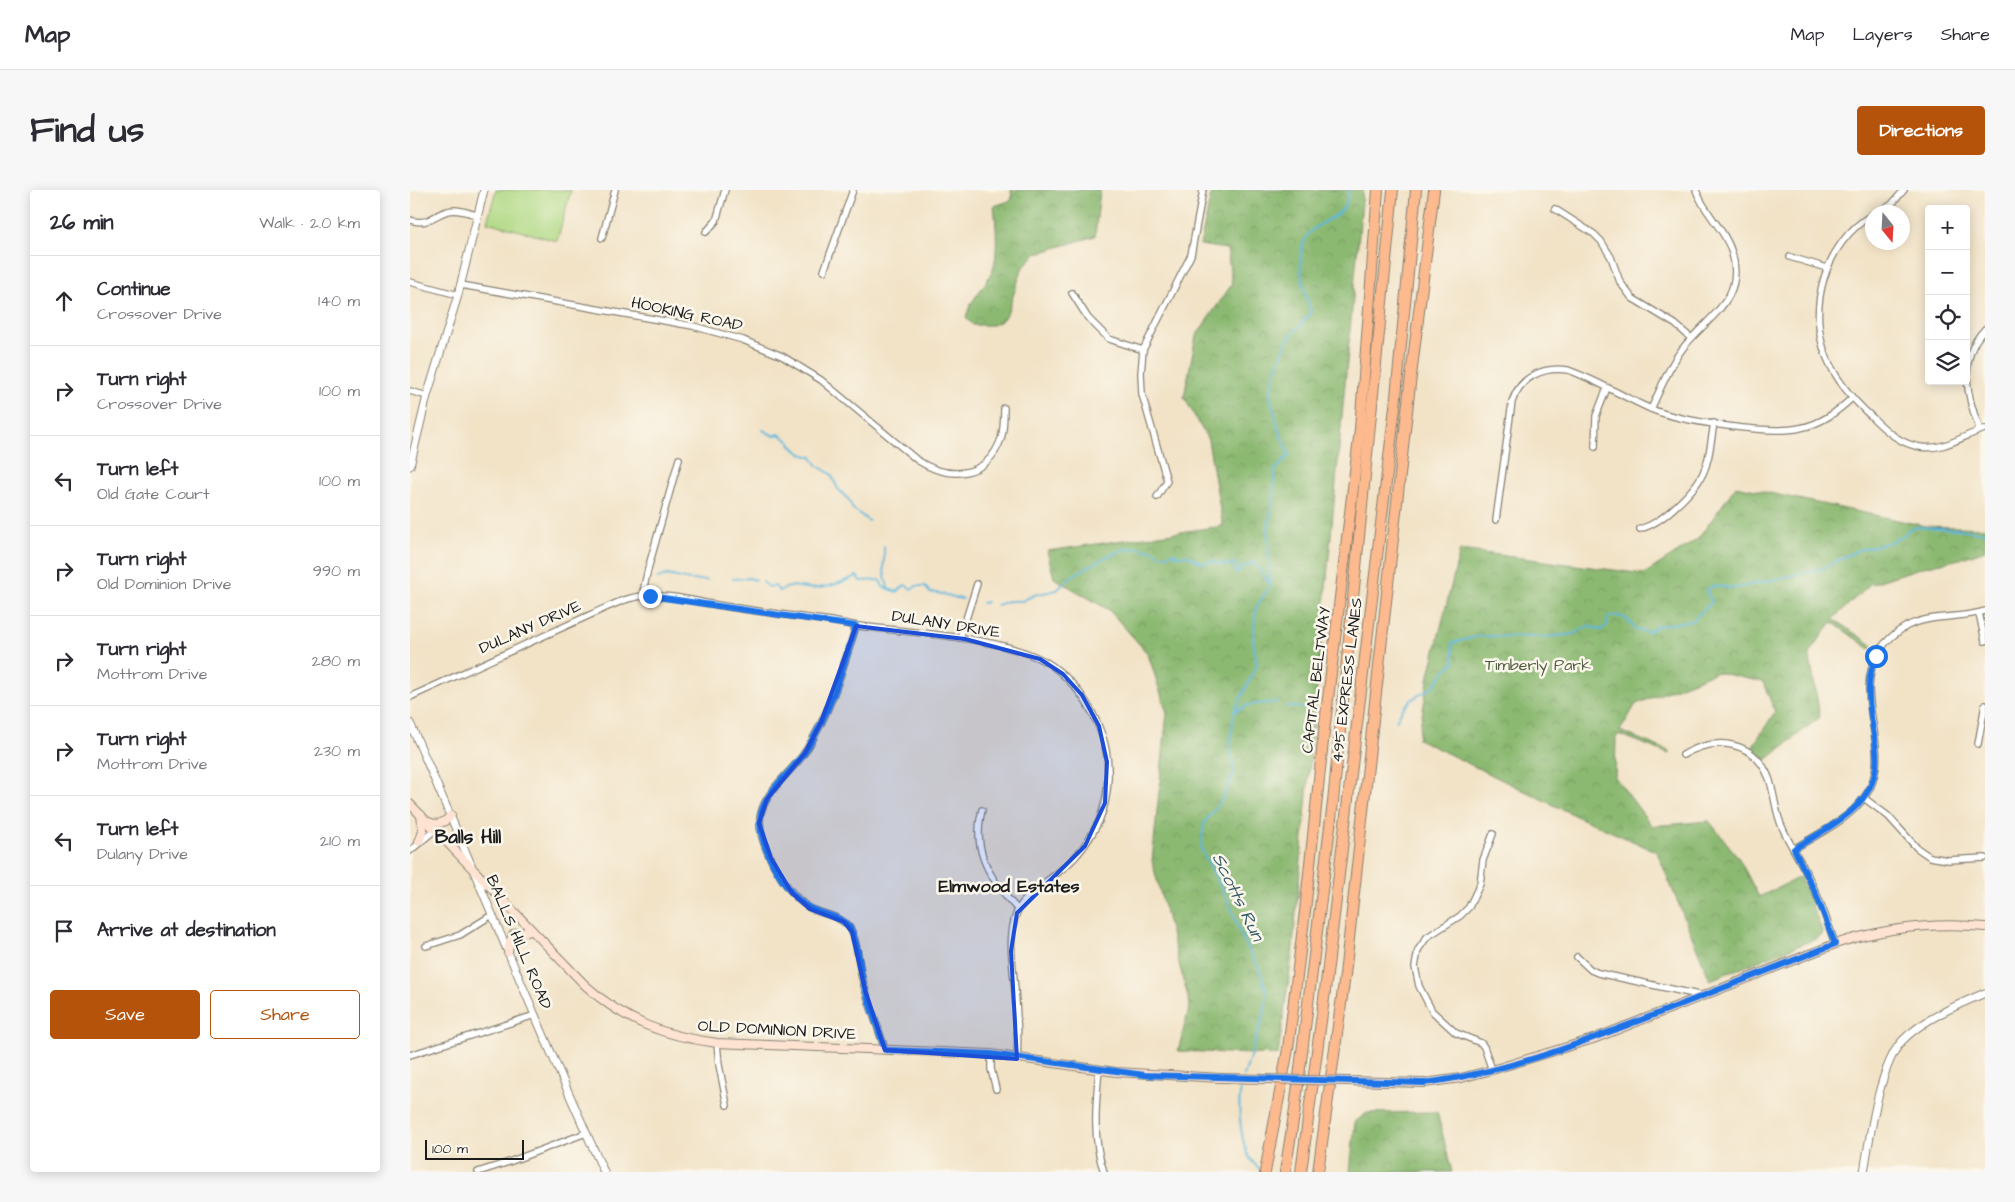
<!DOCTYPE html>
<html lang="en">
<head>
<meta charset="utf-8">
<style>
  :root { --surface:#fff; --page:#f7f7f7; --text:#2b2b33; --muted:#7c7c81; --line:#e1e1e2; --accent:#b45309 }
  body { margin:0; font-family:"Architects Daughter",sans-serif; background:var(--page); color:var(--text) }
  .controls { position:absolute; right:15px; top:15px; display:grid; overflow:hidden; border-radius:5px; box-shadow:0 2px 12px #0003 }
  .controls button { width:45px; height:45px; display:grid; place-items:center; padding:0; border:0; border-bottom:1px solid var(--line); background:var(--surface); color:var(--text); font:25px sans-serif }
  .compass { position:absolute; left:1455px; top:15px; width:45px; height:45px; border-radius:50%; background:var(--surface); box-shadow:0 2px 12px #0003; rotate:162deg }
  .scale { position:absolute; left:15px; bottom:12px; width:99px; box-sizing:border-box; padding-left:5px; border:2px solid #1c1c1c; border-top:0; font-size:14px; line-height:18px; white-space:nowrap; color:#1c1c1c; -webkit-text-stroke:4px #fbf7ec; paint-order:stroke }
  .stop { position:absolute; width:15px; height:15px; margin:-11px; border:4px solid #1a73e8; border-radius:50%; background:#fff }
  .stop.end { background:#1a73e8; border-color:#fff; box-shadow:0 1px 5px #0008 }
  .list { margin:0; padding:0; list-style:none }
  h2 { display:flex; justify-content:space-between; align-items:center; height:65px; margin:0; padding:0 20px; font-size:21px }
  h2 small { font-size:16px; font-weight:400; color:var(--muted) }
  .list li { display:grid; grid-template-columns:32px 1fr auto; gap:15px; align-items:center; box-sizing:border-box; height:90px; padding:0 20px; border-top:1px solid var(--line) }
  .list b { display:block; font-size:19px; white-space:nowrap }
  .list p { margin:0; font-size:16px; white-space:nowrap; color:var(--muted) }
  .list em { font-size:16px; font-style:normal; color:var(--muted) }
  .actions { display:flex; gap:10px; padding:15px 20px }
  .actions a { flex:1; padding:11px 0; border:1px solid var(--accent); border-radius:5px; text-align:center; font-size:18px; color:var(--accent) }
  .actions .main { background:var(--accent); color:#fff }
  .icon { flex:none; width:28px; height:28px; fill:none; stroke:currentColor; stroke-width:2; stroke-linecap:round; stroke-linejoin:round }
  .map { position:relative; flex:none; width:1575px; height:982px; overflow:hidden; border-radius:5px }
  header { display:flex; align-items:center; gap:30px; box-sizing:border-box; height:70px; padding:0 25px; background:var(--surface); border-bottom:1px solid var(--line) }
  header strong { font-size:24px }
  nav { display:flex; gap:28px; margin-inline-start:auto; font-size:18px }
  .intro { display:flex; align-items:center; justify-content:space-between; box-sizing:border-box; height:120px; padding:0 30px }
  h1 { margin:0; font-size:35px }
  .button { padding:12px 22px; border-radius:5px; background:var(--accent); color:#fff; font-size:18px; font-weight:700 }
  main { display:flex; gap:30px; padding:0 30px }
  aside { flex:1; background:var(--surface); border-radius:5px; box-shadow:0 2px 12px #0003 }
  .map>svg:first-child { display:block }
  .green { fill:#b0d984; stroke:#667a50 }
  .forest { fill:url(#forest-crowns); stroke:#546a47 }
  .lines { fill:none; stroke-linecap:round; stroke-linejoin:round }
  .stream { stroke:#5eb7db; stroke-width:2 }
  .minor-casing { stroke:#878072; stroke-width:8 }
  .tertiary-casing { stroke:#878072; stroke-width:9 }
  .secondary-casing { stroke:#878072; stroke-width:10 }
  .motorway-casing { stroke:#878072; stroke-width:12 }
  .minor { stroke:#fff; stroke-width:5.5 }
  .tertiary { stroke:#fff; stroke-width:7 }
  .secondary { stroke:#fee3d2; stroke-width:8 }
  .motorway { stroke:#fcba8e; stroke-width:10 }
  .secondary-bridge-casing { stroke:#878072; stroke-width:10; stroke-linecap:butt }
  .secondary-bridge { stroke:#fee3d2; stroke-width:8 }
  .route { stroke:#1a73e8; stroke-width:6 }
  .marked { fill:#1d4ed8; fill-opacity:0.2; stroke:#1d4ed8; stroke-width:4; stroke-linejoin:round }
  .labels { text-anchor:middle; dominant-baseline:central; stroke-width:5; stroke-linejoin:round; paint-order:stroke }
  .street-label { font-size:16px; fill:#1c1c1c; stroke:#fbf7ec }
  .park-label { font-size:16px; fill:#505e40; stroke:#fbf7ec }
  .neighbourhood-label { font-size:18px; font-weight:bold; fill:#1c1c1c; stroke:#fbf7ec }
  .water-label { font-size:18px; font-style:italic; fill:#365a68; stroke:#fbf7ec }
  .quarter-label { font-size:19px; font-weight:bold; fill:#1c1c1c; stroke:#fbf7ec }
</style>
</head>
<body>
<header>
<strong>Map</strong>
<nav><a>Map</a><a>Layers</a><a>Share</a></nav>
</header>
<div class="intro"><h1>Find us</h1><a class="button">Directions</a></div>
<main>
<aside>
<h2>26 min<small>Walk · 2.0 km</small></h2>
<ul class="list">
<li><svg class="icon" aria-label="ahead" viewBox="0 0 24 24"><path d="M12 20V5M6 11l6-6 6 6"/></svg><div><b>Continue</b><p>Crossover Drive</p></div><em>140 m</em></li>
<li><svg class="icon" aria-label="right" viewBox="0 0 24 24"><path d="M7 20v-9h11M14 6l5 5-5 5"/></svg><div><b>Turn right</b><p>Crossover Drive</p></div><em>100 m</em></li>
<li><svg class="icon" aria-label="left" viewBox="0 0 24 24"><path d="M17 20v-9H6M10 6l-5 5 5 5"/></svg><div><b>Turn left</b><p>Old Gate Court</p></div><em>100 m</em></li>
<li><svg class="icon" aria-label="right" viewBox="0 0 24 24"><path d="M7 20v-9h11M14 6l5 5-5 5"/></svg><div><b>Turn right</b><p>Old Dominion Drive</p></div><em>990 m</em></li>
<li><svg class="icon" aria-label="right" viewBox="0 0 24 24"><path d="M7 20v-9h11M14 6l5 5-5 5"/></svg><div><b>Turn right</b><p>Mottrom Drive</p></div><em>280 m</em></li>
<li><svg class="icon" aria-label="right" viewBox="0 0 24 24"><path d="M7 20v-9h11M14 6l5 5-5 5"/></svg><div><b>Turn right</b><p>Mottrom Drive</p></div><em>230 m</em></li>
<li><svg class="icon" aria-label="left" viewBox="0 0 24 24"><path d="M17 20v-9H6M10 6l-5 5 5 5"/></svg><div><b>Turn left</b><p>Dulany Drive</p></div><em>210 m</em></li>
<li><svg class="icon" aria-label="arrive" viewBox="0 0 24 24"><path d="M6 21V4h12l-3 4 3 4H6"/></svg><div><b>Arrive at destination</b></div></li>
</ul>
<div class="actions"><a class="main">Save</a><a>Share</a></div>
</aside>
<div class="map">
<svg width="1575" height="982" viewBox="0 0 1575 982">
  <defs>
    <pattern id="forest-crowns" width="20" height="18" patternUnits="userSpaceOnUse" patternTransform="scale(1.25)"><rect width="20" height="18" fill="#8cb972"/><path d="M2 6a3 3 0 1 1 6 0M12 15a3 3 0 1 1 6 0" fill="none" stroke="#789e62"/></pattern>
  </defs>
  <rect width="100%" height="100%" fill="#fbf7ec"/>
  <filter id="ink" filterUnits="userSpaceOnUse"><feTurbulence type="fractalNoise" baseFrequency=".02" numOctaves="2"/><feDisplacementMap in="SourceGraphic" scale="10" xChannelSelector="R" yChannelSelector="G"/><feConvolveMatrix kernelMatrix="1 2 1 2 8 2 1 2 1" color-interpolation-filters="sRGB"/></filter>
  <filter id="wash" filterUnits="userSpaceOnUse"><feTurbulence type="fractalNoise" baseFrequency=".0096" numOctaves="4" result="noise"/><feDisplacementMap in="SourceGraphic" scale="20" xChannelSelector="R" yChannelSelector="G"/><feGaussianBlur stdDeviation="1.12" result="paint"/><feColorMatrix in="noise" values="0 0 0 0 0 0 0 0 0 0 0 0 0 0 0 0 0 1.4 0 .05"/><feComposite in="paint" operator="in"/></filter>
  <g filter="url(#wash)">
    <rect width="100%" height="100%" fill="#f2e3c7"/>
    <!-- green -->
    <polygon class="green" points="86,0 161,0 147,51 77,32"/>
    <!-- forest -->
    <g class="forest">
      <path d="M601,0H690L685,46L625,64L612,79L597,124L591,131L582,135H563L556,128C559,110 575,98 582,81C589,67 586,32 584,16L602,10Z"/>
      <polygon points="802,0 953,0 882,766 868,865 768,861 780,815 742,671 757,523 738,464 699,420 644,388 637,361 813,336 798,250 774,207 786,146 822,94 817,59 790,55"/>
      <polygon points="1326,296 1516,336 1575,338 1575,360 1550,369 1513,377 1460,394 1423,429 1462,455 1460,459 1422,432 1399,463 1410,527 1356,570 1342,557 1365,522 1353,492 1306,482 1226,514 1210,541 1259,561 1259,564 1209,544 1206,548 1205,587 1242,636 1299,631 1328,667 1349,707 1390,687 1412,740 1412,745 1408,748 1300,790 1247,662 1166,626 1008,549 1019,485 1050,360 1234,384 1288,349"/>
      <polygon points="1027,922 1042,982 940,982 945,932 957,923"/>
    </g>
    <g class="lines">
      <!-- stream -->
      <g class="stream">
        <polyline points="353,240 364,246 369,244 379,251"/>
        <path d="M380,253C384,260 393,266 401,266L408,276L421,284L428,299L439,310L442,318L459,331"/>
        <polyline points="474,356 474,381 478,398"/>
        <polyline points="248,388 257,385 280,390 297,390"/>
        <polyline points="323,389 339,388 346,390"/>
        <path d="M353,392L359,397L365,396L369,401C388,391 392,401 408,398C422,397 435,391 447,386L450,391L470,390L473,397L487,402L495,395L502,399L506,396H515L520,403C532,401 541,408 553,409"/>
        <polyline points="572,413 577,412"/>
        <polyline points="587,415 598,411 612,411 624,405 647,400 662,386 696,367 717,358 723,359 730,357 735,361 741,359 752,366 764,363 768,366 777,365 792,373 804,371 807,374 815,373 817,376 825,373 827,375 824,380 826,383 829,382 831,378 844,372 860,395"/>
        <polyline points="876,516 908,520"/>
        <polyline points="824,522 838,515 867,512"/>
        <path d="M986,531L992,520L1001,510L1024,496L1036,479L1044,473L1042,453L1070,446L1137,447L1164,444L1178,436L1191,440L1197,435L1198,427C1213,424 1218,428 1226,440L1238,442L1247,436L1282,431L1302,412L1296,401L1302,396L1326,398L1411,379L1448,360L1481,352L1493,346L1499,339L1509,337L1548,339L1575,343"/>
        <path d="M834,886L855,820L857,803L849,778L832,747L819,713L791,659L794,633L812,610L824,582L820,556L824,522L847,475L843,449L846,417L860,396L858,337L863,312L865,280L879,265L868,238L860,205L866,179L878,149L901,123C895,102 883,66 897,46C911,26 937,32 939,0"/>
        <path d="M833,891C826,909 830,947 838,965C841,971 846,976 851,980"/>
      </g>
    </g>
  </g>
  <g filter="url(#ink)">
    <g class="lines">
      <defs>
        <g id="minor">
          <polyline points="1145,19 1184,44 1191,51 1201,67 1210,92 1222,108 1265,134 1281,148"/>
          <polyline points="1468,22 1481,15 1494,0"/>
          <path d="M1462,25C1415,52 1396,119 1417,168C1427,192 1444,211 1463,228C1476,241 1491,254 1510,257C1535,261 1553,245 1575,239"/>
          <path d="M0,30C19,36 22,25 38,21C48,18 58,23 67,25"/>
          <polyline points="296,42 306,31 315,0"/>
          <polyline points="192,48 205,0"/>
          <polyline points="1380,67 1417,78"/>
          <polyline points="414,81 443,0"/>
          <polyline points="0,92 48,105"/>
          <path d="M51,95L283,136L333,150L372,166L411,190L507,270C539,291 577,288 591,249C594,239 594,228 594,218"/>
          <polyline points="662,103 678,128 699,149 733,160"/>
          <polyline points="0,201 17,206"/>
          <path d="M1241,219C1251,198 1259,176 1273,158C1297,127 1336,110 1322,63C1315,39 1294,23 1286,0"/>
          <path d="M1570,240C1557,208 1547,168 1575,139"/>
          <polyline points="1185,257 1186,226 1197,198"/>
          <polyline points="747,307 757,291 732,204 731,183 733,160 781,65 793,0"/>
          <path d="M1086,330L1102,212C1110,187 1133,176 1158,180C1187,190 1213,207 1241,219C1269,231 1360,245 1390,238C1411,234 1427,222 1442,208"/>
          <path d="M1230,339C1244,335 1254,327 1265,317C1299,286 1297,276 1304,233"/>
          <polyline points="232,406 238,379 269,269"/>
          <polyline points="1569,423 1575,451"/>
          <path d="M446,436C433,478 420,524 395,562C382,582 357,599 351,623C344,649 376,704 398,717C411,725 433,725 441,740C448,753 448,773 452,788C458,812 468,836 475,860"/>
          <polyline points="550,448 567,394"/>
          <path d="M0,507L182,424C198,417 216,407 234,406C257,404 284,411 307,415C345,421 383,426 421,431C433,433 445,436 457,437C507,443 601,448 641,475C665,492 682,517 692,545C701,570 700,606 689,631C681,647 671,663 657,675C643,688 614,705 607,722C597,746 603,774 605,800C607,823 609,845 607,869"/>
          <polyline points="1568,554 1575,515"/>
          <path d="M1273,565C1305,546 1344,550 1359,588C1365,605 1365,623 1373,639C1381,657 1392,673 1400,690C1410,710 1418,732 1425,754"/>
          <polyline points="1454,608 1478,626 1507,658 1520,667 1538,670 1575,668"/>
          <path d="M572,620C561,662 581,690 608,720"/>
          <path d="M1384,659C1410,642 1445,628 1460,598C1481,554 1442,505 1469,461C1476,451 1486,442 1497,436C1521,424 1550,429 1575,421"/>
          <polyline points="0,661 25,640"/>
          <polyline points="16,756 50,745 82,725"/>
          <polyline points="1167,767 1181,780 1188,783 1293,806"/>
          <polyline points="307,853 309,875 317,915"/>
          <polyline points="581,864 581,879 586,899"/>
          <polyline points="0,865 125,825"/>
          <path d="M689,879C686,914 682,949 694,982"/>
          <polyline points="1082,880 1074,857 1071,853 1046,843 1022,821 1009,796 1005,777 1008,760 1017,747 1050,726 1059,717 1070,694 1073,670 1083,644"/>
          <polyline points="68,982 99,972 176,943"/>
        </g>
        <g id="tertiary">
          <polyline points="0,276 17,206 48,105 74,0"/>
          <path d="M0,533C66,682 126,834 194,982"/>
          <path d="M1454,982C1460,947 1469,876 1492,851C1512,830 1549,814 1575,803"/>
        </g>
        <g id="secondary">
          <path d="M0,614L175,795C215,832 255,846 307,853L581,864L706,882L811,888"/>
          <path d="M19,632C27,636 35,633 41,625"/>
          <polyline points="9,652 13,641 11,625"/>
          <polyline points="98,762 100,751 104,744 122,741"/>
          <path d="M938,891L1014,893L1051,888L1082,880L1183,849L1425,754C1475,738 1523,732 1575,737"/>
        </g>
        <g id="motorway">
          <polyline points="855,982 878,859 895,721 914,542 950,239 968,0"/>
          <polyline points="875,982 885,919 923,612 983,0"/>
          <polyline points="891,982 915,801 985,217 1006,0"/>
          <polyline points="908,982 935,785 1000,194 1024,0"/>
        </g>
      </defs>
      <!-- minor casing -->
      <use href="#minor" class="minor-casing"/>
      <!-- tertiary casing -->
      <use href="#tertiary" class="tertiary-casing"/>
      <!-- secondary casing -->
      <use href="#secondary" class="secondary-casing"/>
      <!-- motorway casing -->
      <use href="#motorway" class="motorway-casing"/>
      <!-- minor -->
      <use href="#minor" class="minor"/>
      <!-- tertiary -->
      <use href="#tertiary" class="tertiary"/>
      <!-- secondary -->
      <use href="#secondary" class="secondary"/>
      <!-- motorway -->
      <use href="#motorway" class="motorway"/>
      <defs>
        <polyline id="secondary-bridge" points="811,888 938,891"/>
      </defs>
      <!-- secondary-bridge casing -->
      <use href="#secondary-bridge" class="secondary-bridge-casing"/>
      <!-- secondary-bridge -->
      <use href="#secondary-bridge" class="secondary-bridge"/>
    </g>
  </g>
  <g class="lines" filter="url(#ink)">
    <!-- route -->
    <path class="route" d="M240,406L446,436C433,478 420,524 395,562C382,582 357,599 351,623C344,650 375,704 398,717C411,725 433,725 441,740C449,754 449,775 453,791C459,815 468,837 475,860L581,864L735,885L1014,893C1094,883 1169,854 1244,825C1304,802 1364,778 1425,754L1406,704L1384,659C1416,638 1462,619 1466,576C1468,559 1463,542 1461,526C1458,505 1457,487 1466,466"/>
  </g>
  <!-- marked area -->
  <path class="marked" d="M446,436L555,449L630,469L653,484L672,505L689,536L697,572L695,613L675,656L607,723L601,761L607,869L475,860L455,800L442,742L434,732L400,719L382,703L361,668L349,633L357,609L395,563L411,532Z"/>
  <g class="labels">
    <!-- street labels -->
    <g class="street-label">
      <text transform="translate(277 124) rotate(12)">HOOKING ROAD</text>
      <text transform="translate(536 434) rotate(9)">DULANY DRIVE</text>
      <text transform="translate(120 437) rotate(-24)">DULANY DRIVE</text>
      <text transform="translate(906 490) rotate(-83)">CAPITAL BELTWAY</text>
      <text transform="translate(937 490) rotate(-83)">495 EXPRESS LANES</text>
      <text transform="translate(109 752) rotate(67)">BALLS HILL ROAD</text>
      <text transform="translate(367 840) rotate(3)">OLD DOMINION DRIVE</text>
    </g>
    <!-- park labels -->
    <g class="park-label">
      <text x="1128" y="475">Timberly Park</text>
    </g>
    <!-- neighbourhood labels -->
    <g class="neighbourhood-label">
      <text x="599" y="696">Elmwood Estates</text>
    </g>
    <!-- water labels -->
    <g class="water-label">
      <text transform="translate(828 707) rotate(64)">Scotts Run</text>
    </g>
    <!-- quarter labels -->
    <g class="quarter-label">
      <text x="58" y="647">Balls Hill</text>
    </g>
  </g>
</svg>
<div class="controls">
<button>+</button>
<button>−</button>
<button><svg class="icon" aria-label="locate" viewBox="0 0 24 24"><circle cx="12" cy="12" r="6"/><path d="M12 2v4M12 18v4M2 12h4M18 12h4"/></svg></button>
<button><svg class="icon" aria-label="layers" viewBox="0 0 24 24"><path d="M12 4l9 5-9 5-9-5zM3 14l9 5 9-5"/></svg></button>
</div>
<svg class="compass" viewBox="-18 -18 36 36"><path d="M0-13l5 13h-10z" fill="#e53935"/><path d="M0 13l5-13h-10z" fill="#7c7c81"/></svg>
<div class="scale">100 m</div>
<div class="stop" style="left:1466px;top:466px"></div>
<div class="stop end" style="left:240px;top:406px"></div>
</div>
</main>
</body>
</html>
